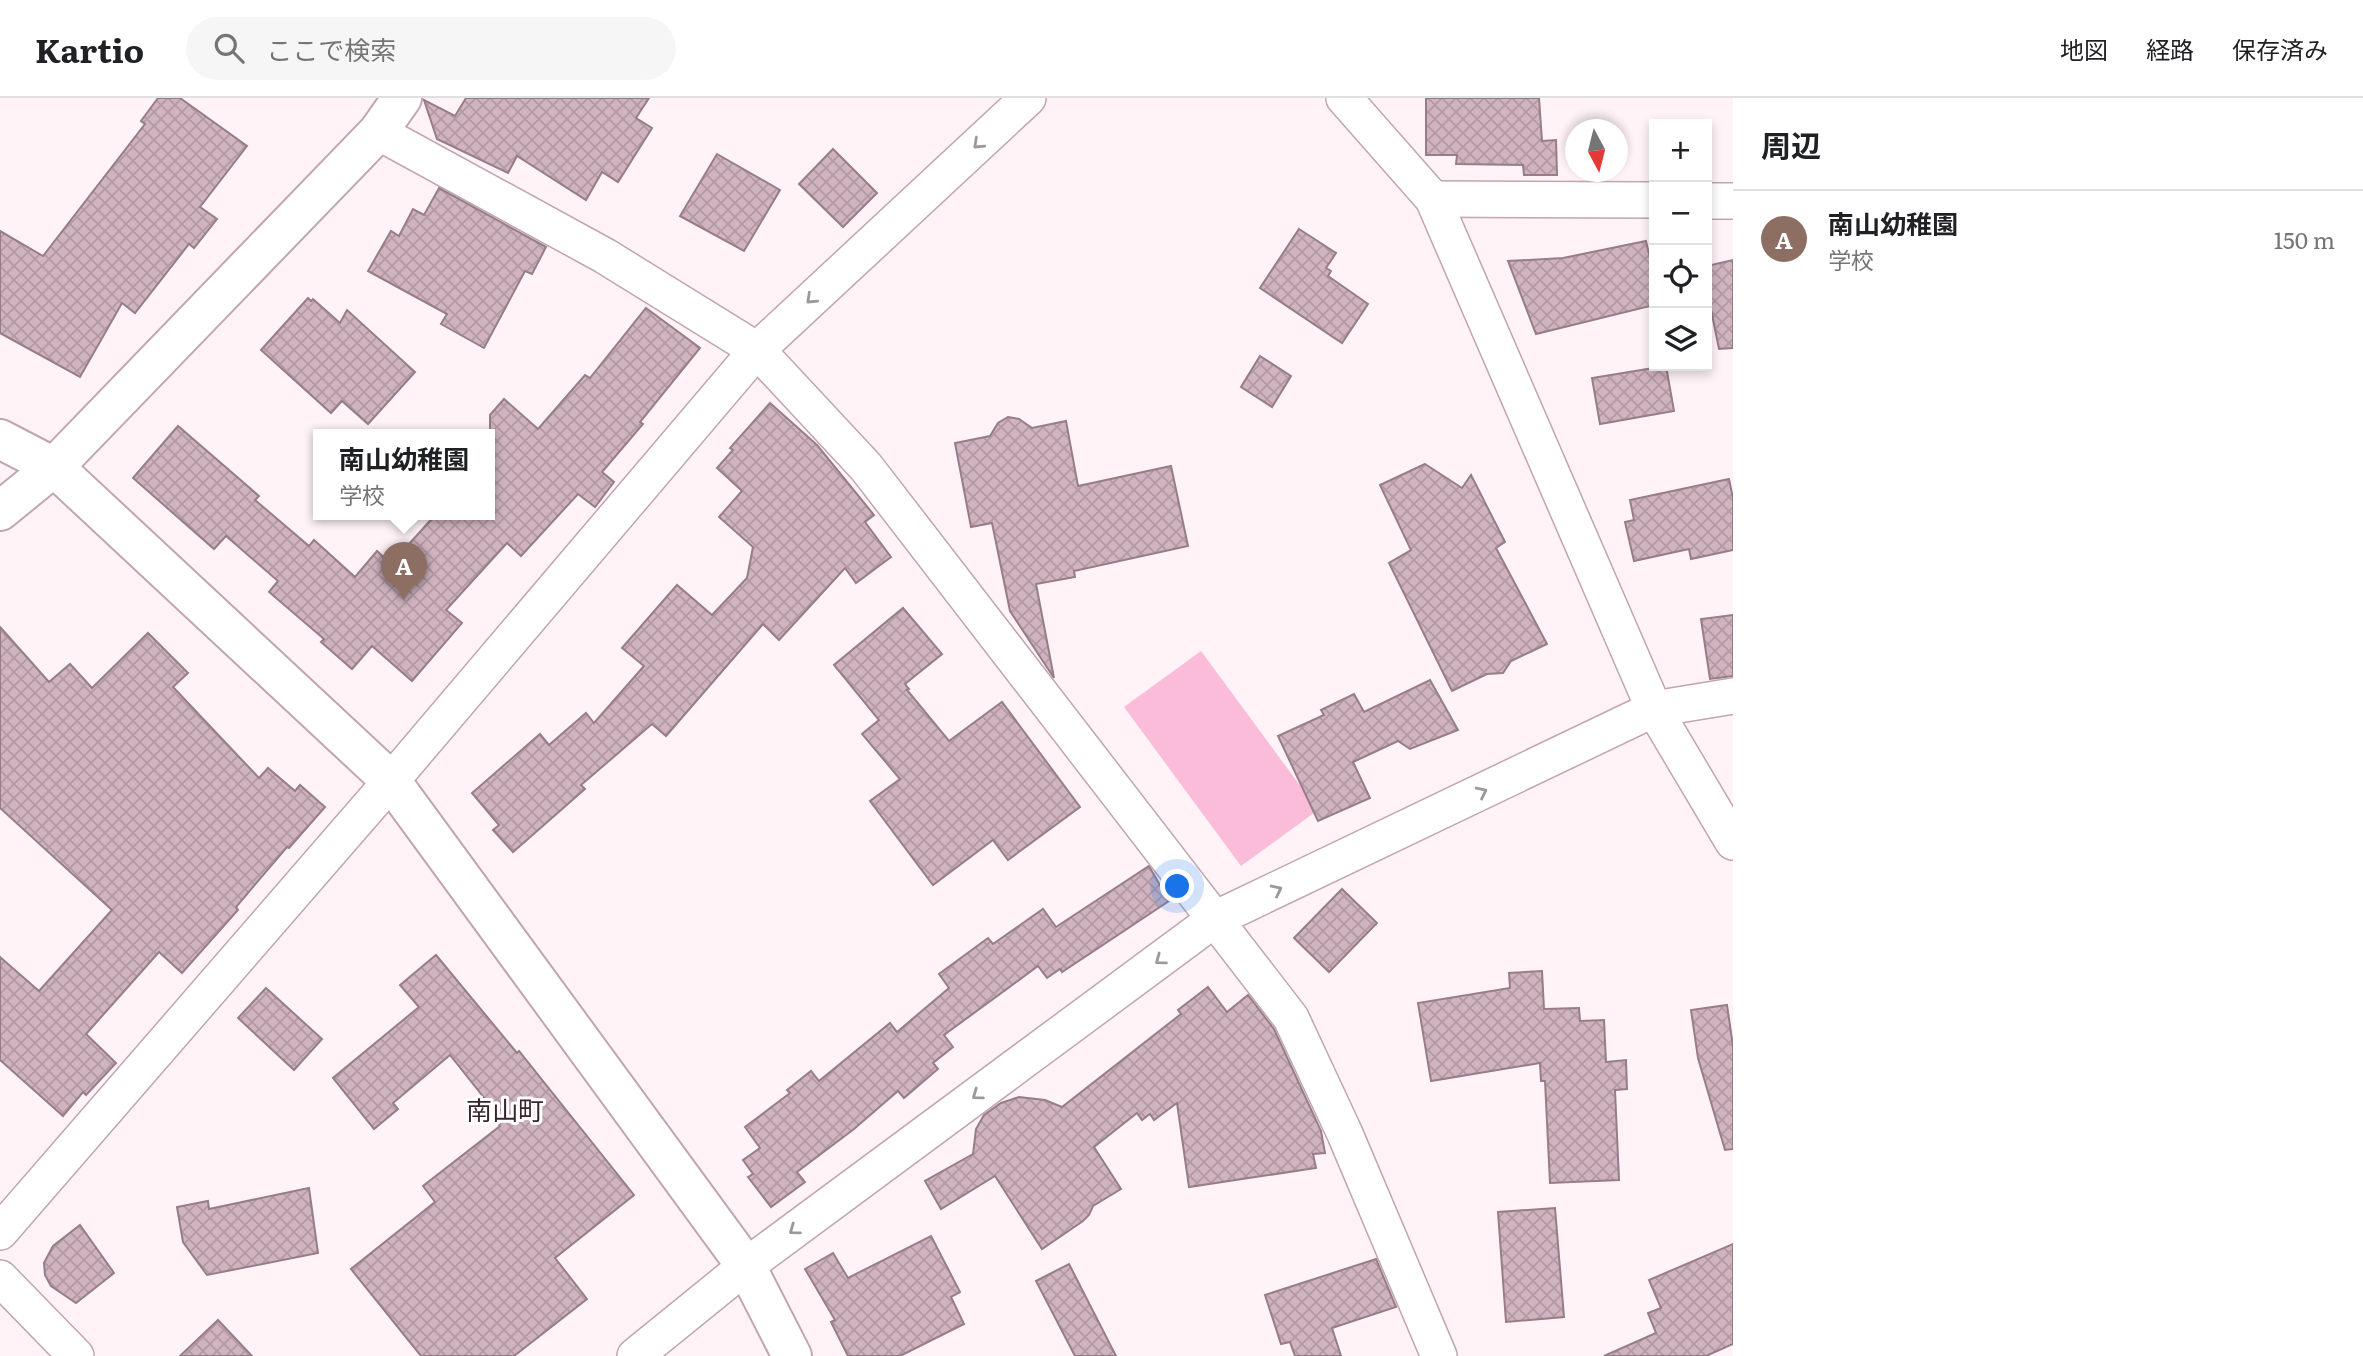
<!DOCTYPE html>
<html lang="ja">
<head>
<meta charset="utf-8">
<style>
  :root { --surface:#fff; --page:#f6f6f6; --text:#202124; --muted:#757577; --line:#e0e0e0; --accent:#278c03 }
  body { margin:0; font-family:Literata,"Noto Sans JP",serif; background:var(--page); color:var(--text) }
  .controls { position:absolute; right:21px; top:21px; display:grid; overflow:hidden; border-radius:0px; box-shadow:0 4px 10px #0003 }
  .controls button { width:63px; height:63px; display:grid; place-items:center; padding:0; border:0; border-bottom:2px solid var(--line); background:var(--surface); color:var(--text); font:35px sans-serif }
  .compass { position:absolute; left:1565px; top:21px; width:63px; height:63px; border-radius:50%; background:var(--surface); box-shadow:0 4px 10px #0003; rotate:173deg }
  .you { position:absolute; left:1178px; top:789px; width:24px; height:24px; margin:-18px; border:5px solid #fff; border-radius:50%; background:#1a73e8; box-shadow:0 0 0 10px #1a73e833 }
  .badge { display:grid; place-items:center; width:46px; height:46px; border-radius:50%; background:var(--accent); color:#fff; font-size:23px; font-weight:700 }
  .pin { position:absolute; translate:-50% -58px; filter:drop-shadow(0 2px 4px #0008) }
  .pin::after { content:''; position:absolute; top:37px; width:24px; height:21px; background:inherit; clip-path:polygon(0 0,100% 0,50% 100%) }
  .popup { position:absolute; left:313px; top:331px; width:182px; height:91px; box-sizing:border-box; display:grid; place-content:center; border-radius:0px; background:var(--surface); filter:drop-shadow(0 2px 5px #0005); font-size:23px; white-space:nowrap; color:var(--muted) }
  .popup b { font-size:26px; color:var(--text) }
  .popup::after { content:''; position:absolute; left:50%; top:100%; margin-left:-14px; border:14px solid transparent; border-top-color:var(--surface) }
  .list { margin:0; padding:0; list-style:none }
  h2 { display:flex; justify-content:space-between; align-items:center; height:91px; margin:0; padding:0 28px; font-size:30px }
  h2 small { font-size:23px; font-weight:400; color:var(--muted) }
  .list li { display:grid; grid-template-columns:46px 1fr auto; gap:21px; align-items:center; box-sizing:border-box; height:98px; padding:0 28px; border-top:2px solid var(--line) }
  .list b { display:block; font-size:26px; white-space:nowrap }
  .list p { margin:0; font-size:23px; white-space:nowrap; color:var(--muted) }
  .list em { font-size:23px; font-style:normal; color:var(--muted) }
  .icon { flex:none; width:38px; height:38px; fill:none; stroke:currentColor; stroke-width:2; stroke-linecap:round; stroke-linejoin:round }
  .map { position:relative; flex:none; width:1733px; height:1258px; overflow:hidden }
  header { display:flex; align-items:center; gap:42px; box-sizing:border-box; height:98px; padding:0 35px; background:var(--surface); border-bottom:2px solid var(--line) }
  header strong { font-size:33px }
  nav { display:flex; gap:38px; margin-inline-start:auto; font-size:24px }
  .search { width:490px; height:63px; background:var(--page); display:flex; align-items:center; gap:18px; box-sizing:border-box; padding:0 24px; border-radius:38px; color:var(--muted); font-size:26px }
  main { display:flex }
  aside { flex:1; background:var(--surface) }
  .map>svg:first-child { display:block }
  .park { fill:#fabcd8 }
  .building { fill:url(#building-cross-hatch); stroke:#977d88; stroke-width:2 }
  .lines { fill:none; stroke-linecap:round; stroke-linejoin:round }
  .street-casing { stroke:#c1a5b1; stroke-width:38 }
  .secondary-casing { stroke:#c1a5b1; stroke-width:42 }
  .street { stroke:#fff; stroke-width:35 }
  .secondary { stroke:#fff; stroke-width:38 }
  .oneway { stroke:#9d999b }
  .labels { text-anchor:middle; dominant-baseline:central; stroke-width:6; stroke-linejoin:round; paint-order:stroke }
  .quarter-label { font-size:26px; fill:#39232d; stroke:#fff }
</style>
</head>
<body>
<header>
<strong>Kartio</strong>
<div class="search"><svg class="icon" aria-label="search" viewBox="0 0 24 24"><circle cx="10" cy="10" r="6"/><path d="M15 15l6 6"/></svg>ここで検索</div>
<nav><a>地図</a><a>経路</a><a>保存済み</a></nav>
</header>
<main>
<div class="map">
<svg width="1733" height="1258" viewBox="0 0 1733 1258">
  <defs>
    <pattern id="building-cross-hatch" width="8" height="8" patternUnits="userSpaceOnUse" patternTransform="scale(1.75)"><rect width="8" height="8" fill="#cfb3bf"/><path d="M0 0l8 8M0 8l8-8" fill="none" stroke="#b299a4"/></pattern>
  </defs>
  <rect width="100%" height="100%" fill="#fff3f8"/>
  <!-- park -->
  <polygon class="park" points="1201,553 1318,712 1241,768 1124,609"/>
  <!-- building -->
  <g class="building">
    <polygon points="158,0 180,0 247,48 200,109 217,121 194,150 189,146 135,215 122,205 80,279 0,235 0,133 43,158 145,26 141,23"/>
    <polygon points="466,0 649,0 636,20 652,30 618,84 602,74 586,102 517,58 508,75 437,41 424,2 455,18"/>
    <polygon points="1426,0 1539,0 1542,43 1556,42 1557,77 1524,77 1523,67 1456,66 1457,57 1426,57"/>
    <polygon points="833,51 877,95 843,129 799,86"/>
    <polygon points="717,56 780,92 744,153 680,118"/>
    <polygon points="439,90 546,149 532,176 525,173 484,250 441,226 447,216 368,173 391,133 399,138 413,111 424,117"/>
    <polygon points="1299,131 1336,155 1326,170 1331,173 1328,178 1368,206 1342,245 1260,190"/>
    <polygon points="1646,143 1654,177 1654,207 1536,236 1508,163 1563,160"/>
    <polygon points="1733,162 1733,250 1719,251 1707,192 1707,168"/>
    <polygon points="308,200 311,203 313,201 340,225 347,212 415,274 368,326 342,303 331,315 261,252"/>
    <polygon points="646,210 700,250 640,324 643,326 602,374 614,384 595,409 578,396 521,458 507,445 446,512 462,525 412,583 372,548 352,571 321,544 324,541 269,494 278,483 226,438 214,451 133,380 178,328 259,398 255,402 309,448 314,442 355,479 377,453 391,466 436,416 490,416 490,317 504,301 538,331 585,277 590,280"/>
    <polygon points="1260,258 1291,278 1272,309 1241,289"/>
    <polygon points="1666,268 1674,313 1600,326 1592,280"/>
    <polygon points="770,305 817,347 874,417 865,424 891,459 856,485 845,470 779,542 763,526 666,638 652,626 581,687 585,691 513,754 493,732 499,727 472,695 540,636 549,647 586,615 594,625 644,568 622,550 677,487 712,517 747,480 753,449 719,419 742,393 717,370 733,352 730,350"/>
    <polygon points="1008,319 1019,321 1032,330 1066,323 1078,388 1171,368 1188,448 1074,473 1075,479 1036,486 1054,580 1010,513 992,425 971,429 955,345 990,338 998,325"/>
    <polygon points="1425,366 1462,390 1471,377 1505,444 1496,450 1547,546 1511,563 1503,575 1487,576 1452,593 1389,465 1411,452 1380,387"/>
    <polygon points="1729,381 1733,400 1733,452 1691,461 1689,451 1634,463 1625,424 1634,422 1630,402"/>
    <polygon points="903,510 942,556 905,586 909,591 907,592 949,643 1002,604 1080,709 1008,762 993,742 933,787 870,703 900,681 862,636 879,622 834,567"/>
    <polygon points="1733,517 1733,578 1710,581 1701,521"/>
    <polygon points="0,529 49,584 70,566 92,590 148,535 188,575 173,589 259,680 268,670 295,693 300,687 325,709 289,750 287,749 236,809 238,812 182,875 159,854 86,936 116,965 86,997 83,994 63,1018 0,962 0,859 39,893 112,812 0,710"/>
    <polygon points="1430,582 1458,632 1410,651 1398,643 1353,664 1370,700 1318,723 1278,638 1324,617 1321,612 1354,596 1364,614"/>
    <polygon points="1149,768 1169,803 1062,874 1060,871 1047,880 1038,868 944,937 953,949 933,965 938,971 904,1000 898,993 854,1031 797,1074 805,1084 771,1109 748,1079 753,1076 743,1062 760,1050 745,1029 790,995 787,992 811,973 819,983 890,925 897,934 949,890 939,876 988,840 993,846 1043,811 1056,829"/>
    <polygon points="1342,791 1377,825 1329,874 1294,840"/>
    <polygon points="436,857 517,955 519,953 634,1097 555,1160 587,1201 514,1258 421,1258 351,1171 435,1104 423,1088 500,1028 496,1023 500,1020 450,957 393,1005 398,1011 374,1031 333,980 419,909 400,887"/>
    <polygon points="1542,873 1544,911 1579,910 1580,923 1604,922 1606,964 1626,962 1627,991 1615,992 1619,1082 1550,1085 1545,983 1541,983 1540,965 1431,983 1418,905 1510,890 1509,875"/>
    <polygon points="1208,889 1227,914 1248,897 1274,931 1321,1033 1325,1055 1313,1056 1316,1070 1189,1089 1177,1005 1154,1022 1150,1016 1142,1022 1137,1015 1094,1049 1121,1091 1093,1108 1089,1117 1083,1123 1042,1151 995,1078 941,1111 925,1083 973,1056 976,1031 984,1017 1001,1005 1019,999 1045,1002 1062,1009 1181,916 1178,912"/>
    <polygon points="266,890 322,941 294,972 238,920"/>
    <polygon points="1727,907 1733,948 1733,1051 1725,1052 1698,960 1691,912"/>
    <polygon points="309,1090 318,1155 207,1177 183,1144 177,1109 208,1103 209,1111"/>
    <polygon points="1555,1110 1564,1219 1506,1224 1498,1114"/>
    <polygon points="80,1127 114,1175 76,1205 51,1188 45,1177 44,1165 53,1148"/>
    <polygon points="931,1138 960,1194 951,1199 964,1226 900,1258 848,1258 831,1224 835,1222 805,1171 833,1155 848,1180"/>
    <polygon points="1733,1146 1733,1246 1706,1258 1604,1258 1656,1235 1648,1215 1661,1210 1649,1182"/>
    <polygon points="1376,1161 1396,1209 1332,1230 1341,1258 1295,1258 1290,1244 1281,1246 1265,1197"/>
    <polygon points="1069,1166 1116,1258 1075,1258 1036,1183"/>
    <polygon points="218,1222 252,1258 180,1258"/>
  </g>
  <g class="lines">
    <defs>
      <g id="street">
        <polyline points="1344,0 1433,101 1654,611 1733,744"/>
        <polyline points="378,34 605,158 757,252 866,369 1291,920 1345,1036 1439,1258"/>
        <polyline points="1433,101 1654,102"/>
        <polyline points="1707,103 1733,103"/>
        <polyline points="0,1134 391,683 757,252 1028,0"/>
        <polyline points="0,1180 76,1258"/>
        <polyline points="635,1258 746,1168 1215,821 1654,611 1733,598"/>
      </g>
      <g id="secondary">
        <polyline points="0,341 54,369 391,683 746,1168 792,1258"/>
        <polyline points="0,413 54,369 378,34 402,0"/>
      </g>
    </defs>
    <!-- street casing -->
    <use href="#street" class="street-casing"/>
    <!-- secondary casing -->
    <use href="#secondary" class="secondary-casing"/>
    <!-- street -->
    <use href="#street" class="street"/>
    <!-- secondary -->
    <use href="#secondary" class="secondary"/>
  </g>
  <!-- one-way arrows -->
  <defs><path id="oneway-chevron" d="M-2-3.5L2.5 0L-2 3.5" fill="none" stroke-width="1.6" stroke-linecap="round" stroke-linejoin="round" transform="scale(1.75)"/></defs>
  <g class="oneway">
    <use href="#oneway-chevron" transform="translate(978 46) rotate(137)"/>
    <use href="#oneway-chevron" transform="translate(811 201) rotate(137)"/>
    <use href="#oneway-chevron" transform="translate(1482 694) rotate(-26)"/>
    <use href="#oneway-chevron" transform="translate(1277 792) rotate(-26)"/>
    <use href="#oneway-chevron" transform="translate(1160 862) rotate(144)"/>
    <use href="#oneway-chevron" transform="translate(977 997) rotate(144)"/>
    <use href="#oneway-chevron" transform="translate(794 1132) rotate(144)"/>
  </g>
  <g class="labels">
    <!-- quarter labels -->
    <g class="quarter-label">
      <text x="505" y="1010">南山町</text>
    </g>
  </g>
</svg>
<div class="controls">
<button>+</button>
<button>−</button>
<button><svg class="icon" aria-label="locate" viewBox="0 0 24 24"><circle cx="12" cy="12" r="6"/><path d="M12 2v4M12 18v4M2 12h4M18 12h4"/></svg></button>
<button><svg class="icon" aria-label="layers" viewBox="0 0 24 24"><path d="M12 4l9 5-9 5-9-5zM3 14l9 5 9-5"/></svg></button>
</div>
<svg class="compass" viewBox="-18 -18 36 36"><path d="M0-13l5 13h-10z" fill="#e53935"/><path d="M0 13l5-13h-10z" fill="#757577"/></svg>
<div class="you"></div>
<div class="pin badge" style="left:404px;top:502px;background:#8d6e63">A</div>
<div class="popup"><b>南山幼稚園</b>学校</div>
</div>
<aside>
<h2>周辺<small></small></h2>
<ul class="list">
<li><span class="badge" style="background:#8d6e63">A</span><div><b>南山幼稚園</b><p>学校</p></div><em>150 m</em></li>
</ul>
</aside>
</main>
</body>
</html>
